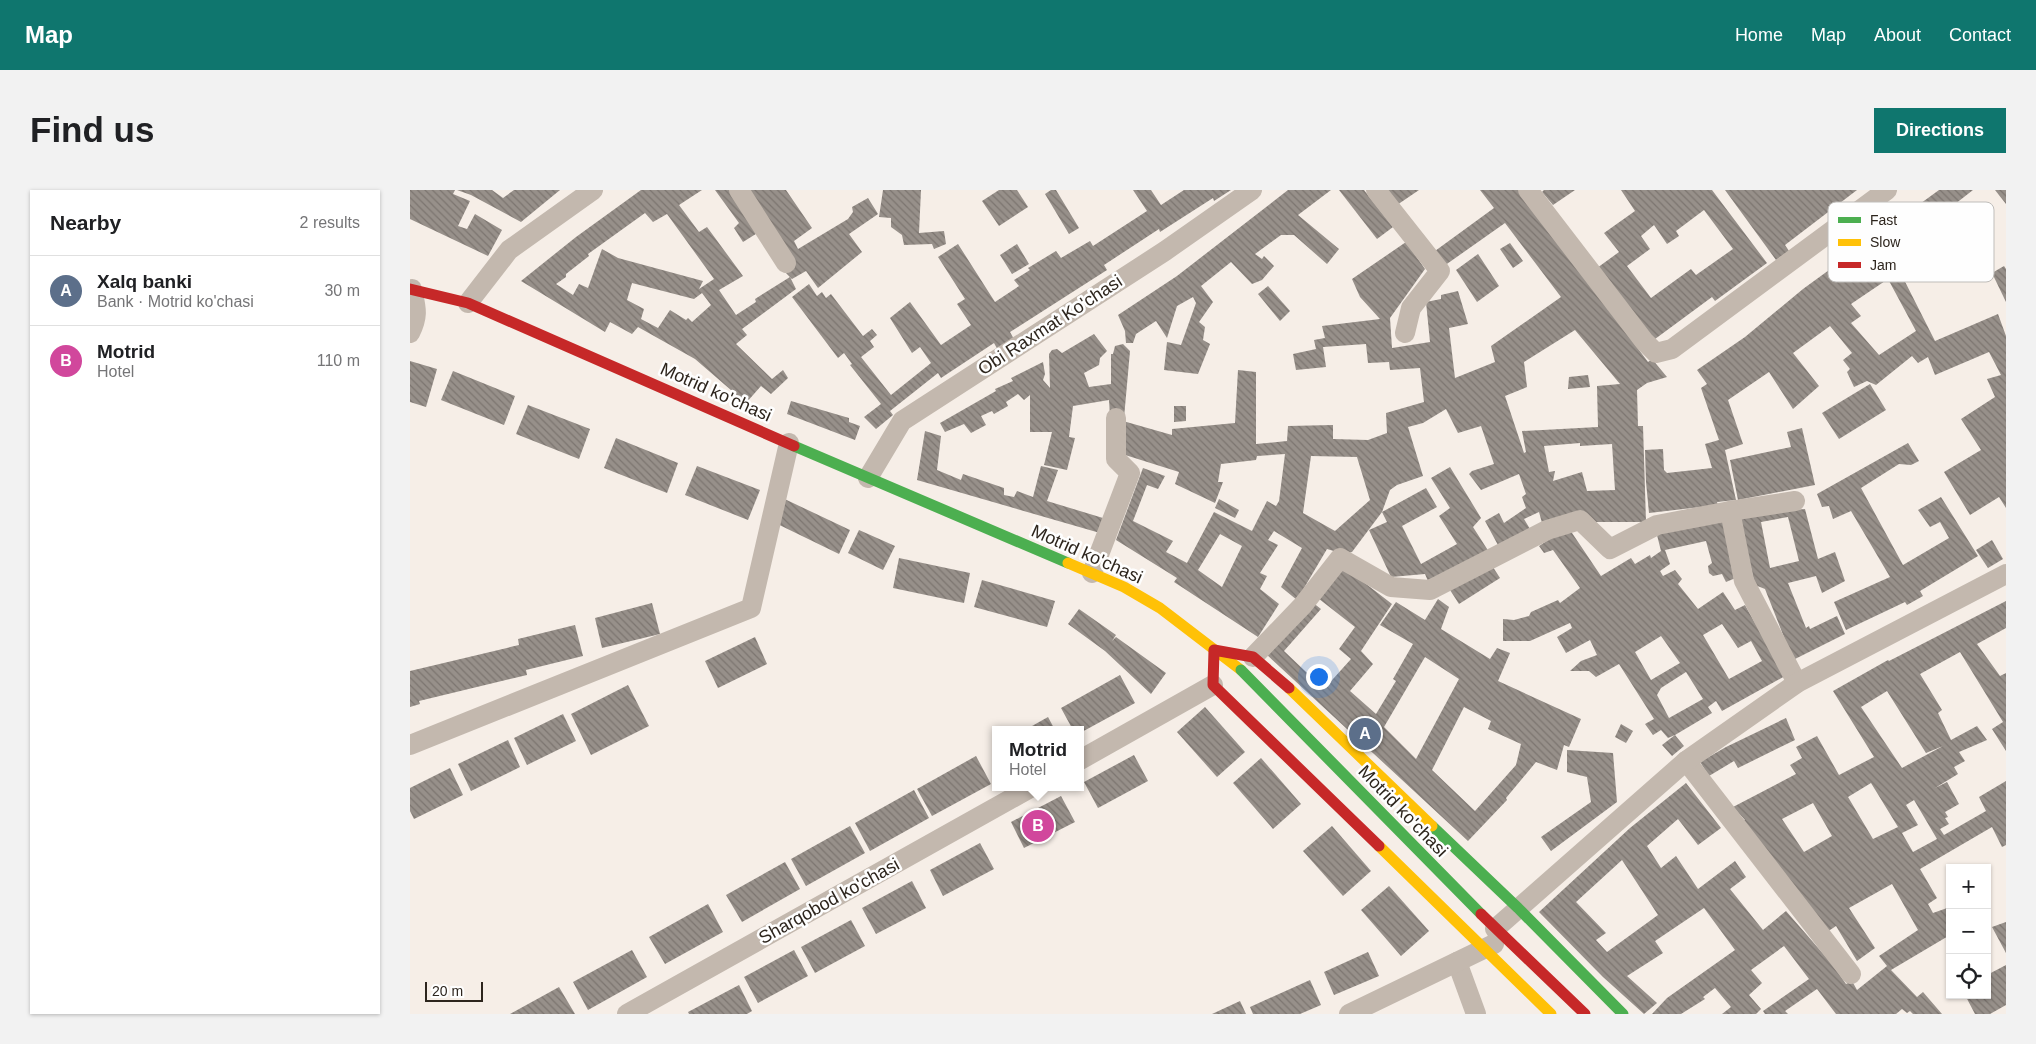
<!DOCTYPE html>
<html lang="en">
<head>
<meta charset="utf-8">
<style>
  :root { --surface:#fff; --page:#f2f2f2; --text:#202124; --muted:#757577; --line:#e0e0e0; --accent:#0f766e }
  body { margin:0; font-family:Helvetica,sans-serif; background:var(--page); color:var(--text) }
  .controls { position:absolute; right:15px; bottom:15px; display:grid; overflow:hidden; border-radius:0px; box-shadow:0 1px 4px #0004 }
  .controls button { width:45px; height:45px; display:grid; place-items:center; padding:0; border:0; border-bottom:1px solid var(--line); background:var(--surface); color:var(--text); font:25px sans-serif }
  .scale { position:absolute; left:15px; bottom:12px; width:58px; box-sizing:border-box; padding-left:5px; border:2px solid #2d251d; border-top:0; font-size:14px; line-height:18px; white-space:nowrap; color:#2d251d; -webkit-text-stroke:4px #fefefe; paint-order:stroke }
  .you { position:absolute; left:908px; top:486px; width:18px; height:18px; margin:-12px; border:4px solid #fff; border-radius:50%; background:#1a73e8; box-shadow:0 0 0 8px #1a73e833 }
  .badge { display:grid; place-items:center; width:32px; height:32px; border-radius:50%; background:var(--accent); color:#fff; font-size:16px; font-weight:700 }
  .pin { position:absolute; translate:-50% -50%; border:2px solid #fff; box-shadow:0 1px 5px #0006 }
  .popup { position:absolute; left:582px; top:536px; width:92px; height:65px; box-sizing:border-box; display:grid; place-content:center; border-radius:0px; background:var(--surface); filter:drop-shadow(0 1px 4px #0005); font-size:16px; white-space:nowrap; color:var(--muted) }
  .popup b { font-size:19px; color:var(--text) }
  .popup::after { content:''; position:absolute; left:50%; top:100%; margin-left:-10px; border:10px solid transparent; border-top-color:var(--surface) }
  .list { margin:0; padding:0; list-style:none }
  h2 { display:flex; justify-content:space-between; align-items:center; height:65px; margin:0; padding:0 20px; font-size:21px }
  h2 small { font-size:16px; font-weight:400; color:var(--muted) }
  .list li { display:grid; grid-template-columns:32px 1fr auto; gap:15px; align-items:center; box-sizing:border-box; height:70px; padding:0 20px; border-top:1px solid var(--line) }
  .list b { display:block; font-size:19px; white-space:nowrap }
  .list p { margin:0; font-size:16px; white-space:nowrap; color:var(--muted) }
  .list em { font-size:16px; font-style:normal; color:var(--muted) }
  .icon { flex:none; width:28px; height:28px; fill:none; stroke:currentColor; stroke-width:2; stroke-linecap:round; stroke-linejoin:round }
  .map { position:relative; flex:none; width:1596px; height:824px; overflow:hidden; border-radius:0px }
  header { display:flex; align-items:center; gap:30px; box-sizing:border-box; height:70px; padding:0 25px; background:var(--accent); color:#fff }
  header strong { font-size:24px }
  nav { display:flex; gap:28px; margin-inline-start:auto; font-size:18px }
  .intro { display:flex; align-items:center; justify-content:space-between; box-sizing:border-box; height:120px; padding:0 30px }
  h1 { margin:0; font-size:35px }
  .button { padding:12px 22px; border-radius:0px; background:var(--accent); color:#fff; font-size:18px; font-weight:700 }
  main { display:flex; gap:30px; padding:0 30px }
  aside { flex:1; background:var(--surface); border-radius:0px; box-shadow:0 1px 4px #0004 }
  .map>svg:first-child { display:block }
  .building { fill:url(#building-back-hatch); fill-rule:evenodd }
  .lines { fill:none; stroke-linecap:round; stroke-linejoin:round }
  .street { stroke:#c3b8ae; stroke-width:20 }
  .fast { stroke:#4caf50; stroke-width:11 }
  .slow { stroke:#ffc107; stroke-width:11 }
  .jam { stroke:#c62828; stroke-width:11 }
  .fast-bridge { stroke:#4caf50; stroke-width:11 }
  .jam-bridge { stroke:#c62828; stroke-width:11 }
  .labels { text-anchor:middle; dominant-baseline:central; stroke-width:5; stroke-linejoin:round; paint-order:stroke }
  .street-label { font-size:18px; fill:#2d251d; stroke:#fefefe }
  .key { fill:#fefefe; stroke:#bfbdba; stroke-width:1 }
  .key-label { font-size:14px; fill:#2d251d }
</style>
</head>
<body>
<header>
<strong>Map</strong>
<nav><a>Home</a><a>Map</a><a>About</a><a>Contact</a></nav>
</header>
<div class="intro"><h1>Find us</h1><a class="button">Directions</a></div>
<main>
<aside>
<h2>Nearby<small>2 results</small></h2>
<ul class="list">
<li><span class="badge" style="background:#5c6f8a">A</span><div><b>Xalq banki</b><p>Bank · Motrid ko'chasi</p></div><em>30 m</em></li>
<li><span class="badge" style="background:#d1479c">B</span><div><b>Motrid</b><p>Hotel</p></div><em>110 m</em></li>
</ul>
</aside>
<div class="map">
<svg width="1596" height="824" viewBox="0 0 1596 824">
  <defs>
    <pattern id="building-back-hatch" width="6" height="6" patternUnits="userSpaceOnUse" patternTransform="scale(1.25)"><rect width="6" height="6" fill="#97908a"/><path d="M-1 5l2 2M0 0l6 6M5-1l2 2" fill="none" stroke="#7c7570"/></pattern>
  </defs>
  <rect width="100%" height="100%" fill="#f6eee7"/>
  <!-- building -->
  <g class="building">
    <polygon points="0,0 45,0 43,4 60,11 48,36 57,39 65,24 92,40 78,66 0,29"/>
    <polygon points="47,0 82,0 93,8 104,0 150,0 111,32 61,5"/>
    <path d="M231,0H292L269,15L289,42L297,37L333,86L309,100L326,125L346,112L345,109L380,87L386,99L332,139L337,145L326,154L362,189L373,180L378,188L361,204L351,196L336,213L285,169L228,137L222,144L200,132L195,142L111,91L166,47ZM235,23L243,32L257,24L304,89L289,99L293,91L208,68L192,59L178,98L169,94L163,105L146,94L156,87V84L179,66L178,64ZM222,93L284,109L292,103L301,115L282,132L278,128L276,130L260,120L248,138L231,129L234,119L217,110Z"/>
    <polygon points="305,0 323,0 349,42 333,52 324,38 329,33"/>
    <polygon points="336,0 376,0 402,38 384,51 388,59 438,29 443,22 442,17 458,8 468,24 439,44 452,62 408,98 396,81 382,89 376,83 385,77"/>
    <polygon points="473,0 511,0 509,43 534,41 536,54 524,59 522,54 494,55 492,45 481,37 481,28 469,27"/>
    <polygon points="589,0 607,0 618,17 589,36 572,11"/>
    <polygon points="641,0 646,0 669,38 659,44 635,4"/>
    <polygon points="723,0 741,0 751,15 774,0 821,0 804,11 803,8 750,42 749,39 694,75 697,80 600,142 605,151 589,162 584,153 531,188 528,183 480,221 483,225 466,239 454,227 471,214 440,175 442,174 434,163 428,168 382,107 399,94 407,106 412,102 416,108 421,104 453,146 462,139 467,145 460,151 464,157 451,167 481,205 521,173 510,157 502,163 480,128 500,112 531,155 561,135 547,114 555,109 528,67 548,54 585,112 609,96 604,90 620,80 618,78 646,61 651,68 680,51 683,56 737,21"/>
    <polygon points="878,0 921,0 888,25 929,59 917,74 884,45 871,45 845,64 852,69 854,66 864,76 852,90 842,94 821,72 791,96 803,112 789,132 795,137 793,150 800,154 788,184 754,180 757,152 771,155 786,113 783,107 767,116 757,148 746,131 726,144 723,153 716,153 715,141 708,125 767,86"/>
    <polygon points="929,0 954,0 983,37 967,49"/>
    <polygon points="977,0 1009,0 987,15"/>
    <path d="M1070,0H1110L1238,172L1242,169L1257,187L1237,193L1227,200L1228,236H1233L1236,332H1179L1178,324L1132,333L1129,322L1114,329L1120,339L1089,357L1075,331L1089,323L1094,333L1116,318L1112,307L1116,304L1109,284L1071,300L1059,284L1062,281L1084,274L1071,236L1048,243L1036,219L1013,233L998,237L1013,286L987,295L980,300L972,322L1016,298L1027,317L992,336L1011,374L1047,354L1029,326L1040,318L1021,288L1040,277L1071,328L1063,337L1079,362L1020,396L1015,384L981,387L959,340L977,332L972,322L942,362L934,364L917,359L887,410L871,397L892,358L864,341L858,350L868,355L850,383L857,386L850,399L869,414L848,447L764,392L767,388L706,350L733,278L755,286L748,299L737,295L723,331L763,351L756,362L777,373L804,322L842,341L857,311L866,316L869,311L875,264L847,266L846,270L811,274L808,292H813L805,313L765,294L769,282L712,264L713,231L762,245V239L825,233L828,180L846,182V254L877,251L878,236L923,235V249L958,250L977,243L976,223L1014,212L1010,178L980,180L979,172L958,173L956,154L913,157L916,177L886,180L883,164L906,159L904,150L915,148L912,136L970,129L950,107L942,89L996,52L1015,79L980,128L982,158L1020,152L1016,112L1031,109V105L1048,101L1058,134L1039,138L1045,188L1085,172L1081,156L1151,107L1095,33L1034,76L1025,61L1084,18ZM1165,140L1210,194L1187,196L1188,237L1112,241L1116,262L1114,263L1095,206L1117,197L1114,172ZM1170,253V256L1202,254L1205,300L1177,301L1172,282L1143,291L1145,281L1139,282L1134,256ZM901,266L947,267L960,310L925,341L893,323ZM810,344L832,356L812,397L788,380Z"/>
    <polygon points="1134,0 1165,0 1143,15 1132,2"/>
    <path d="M1211,0H1302L1357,73L1305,111L1302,107L1241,152L1187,78L1209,62L1194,43L1225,21ZM1294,20L1323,59L1286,85L1281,79L1241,108L1217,76L1240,59L1231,46L1244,35L1257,54L1269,46L1266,41Z"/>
    <polygon points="1315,0 1447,0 1375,55 1379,61 1366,70"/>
    <path d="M1529,0H1563L1481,64L1525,151L1588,124L1596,146V318L1589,307L1560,325L1534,282L1571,260L1551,229L1585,207L1577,189L1591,185L1579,162L1525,185L1518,167L1508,173L1502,166L1466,195L1457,191L1444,197L1437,182L1440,179L1433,170L1442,163L1420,136L1383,163L1409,196L1383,219L1359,182L1318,210L1333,254L1315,260L1326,310L1307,312L1308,315L1239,323L1236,292L1235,260L1253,259L1254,280L1257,283L1302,278L1295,254L1309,250L1291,198L1297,194L1287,180L1335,147L1393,99ZM1478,89L1506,141L1469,165L1441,133L1451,126L1441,114Z"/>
    <polygon points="1585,0 1596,0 1596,14"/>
    <polygon points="1100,53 1113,71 1103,78 1090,59"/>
    <polygon points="607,54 619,74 602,84 590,65"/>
    <polygon points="1068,64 1089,96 1067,112 1046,80"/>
    <polygon points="1594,76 1596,79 1596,112 1582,83"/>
    <polygon points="858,96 880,121 870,131 848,104"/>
    <polygon points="684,144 697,161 690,168 689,175 674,183 679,197 701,194 701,164 703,164 705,156 713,154 720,161 714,228 700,226 699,210 663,216 659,247 665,248 657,280 634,275 642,242 620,242 620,205 614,210 608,204 596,212 598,216 584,224 582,221 571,226 576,235 561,243 554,234 535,242 530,233 586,201 585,199 603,191 601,188 633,172 635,184 633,190 640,198 639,164 642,160 647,159 652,163"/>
    <polygon points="0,171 27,179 16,217 0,212"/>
    <polygon points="43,181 105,206 94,235 31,210"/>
    <polygon points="1178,185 1180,197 1158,199 1159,187"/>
    <polygon points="1460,194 1476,220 1429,249 1412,223"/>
    <polygon points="381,211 439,228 439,232 450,236 445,250 377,224"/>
    <polygon points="118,215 180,239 169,269 106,244"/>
    <polygon points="764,216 776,216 776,231 764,232"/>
    <polygon points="1392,238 1405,295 1328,310 1320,270 1381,257 1377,242"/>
    <polygon points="515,241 531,246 527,280 551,290 553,284 594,298 594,305 604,307 607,301 623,307 631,276 648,280 637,311 693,328 690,343 507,290"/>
    <polygon points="206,248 268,273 257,303 194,278"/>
    <polygon points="1498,253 1509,271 1501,275 1489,274 1451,298 1493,375 1539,348 1530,332 1520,337 1508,320 1531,307 1568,366 1510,401 1513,406 1497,415 1495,412 1436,440 1424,412 1480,387 1441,321 1423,329 1419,316 1412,317 1407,304"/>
    <polygon points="287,276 350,300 338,330 275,305"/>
    <polygon points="364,304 440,340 429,364 353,327"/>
    <polygon points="809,309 829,320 825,328 805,318"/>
    <path d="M1395,319L1408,369L1425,362L1435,391L1412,403L1406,386L1378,393L1396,438L1399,436L1400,439L1427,426L1435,444L1383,470L1355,399L1345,395L1329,325ZM1378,327L1389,371L1360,378L1351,332Z"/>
    <path d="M1314,330L1328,387L1316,392L1312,384L1303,386L1299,383L1298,376L1302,373L1296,351L1255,360L1260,374L1250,381L1253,386L1265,380L1272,389L1268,394L1288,419L1313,402L1325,420L1335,415L1375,486L1312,521L1306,511L1298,517L1302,523L1265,545L1274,556L1262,566L1252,555L1265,545L1258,548L1251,540L1243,545L1235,534L1244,529L1209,474L1186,487L1179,481H1160L1171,471L1187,465L1180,450L1156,463L1147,447L1162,438L1160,433L1120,451H1093V429L1104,430L1119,426L1121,422L1148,410L1150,413L1170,398L1143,360L1134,363L1129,356L1158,337L1191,386L1221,368L1225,374L1240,365L1241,368L1251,361L1246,341ZM1312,434L1328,458L1341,451L1352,471L1319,489L1293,445ZM1251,446L1270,473L1241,490L1225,462ZM1276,482L1293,509L1259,528L1247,505L1251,498Z"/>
    <polygon points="449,340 485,356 473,380 438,363"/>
    <polygon points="1582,350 1593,369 1578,378 1566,360"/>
    <polygon points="489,368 560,383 554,413 483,398"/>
    <path d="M929,373L982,414L951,461L963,474L940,501L966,524L986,491L983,489L1003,454L970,435L986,412L1015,430L1028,409L1039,417L1031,439L1080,469L1087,458L1100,463L1088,491L1171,529L1159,557L1154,555L1147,580L1126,572L1096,608L1097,610L1058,651L856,464L902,412L911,419L874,461L914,499L941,469L929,459L945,437L904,405ZM1015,467L1049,489L1006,569L974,537ZM1054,517L1081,531L1078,539L1111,554L1106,575L1065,621L1022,580Z"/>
    <polygon points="1081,374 1090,388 1049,414 1040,400"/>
    <polygon points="572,390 645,411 637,437 564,417"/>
    <path d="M1596,411V438L1567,454L1590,486L1596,483V561L1582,539L1593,532L1550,462L1510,484L1532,520L1528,523L1541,550L1567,536L1577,550L1549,562L1555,571L1544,577L1548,584L1525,598L1537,592L1549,614L1535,622L1538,627L1535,628L1539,634L1530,639L1534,645L1576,621L1569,607L1596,591V655L1592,657L1582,637L1510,679L1527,708L1518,714L1523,723L1540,717V745L1481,780L1507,807L1513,802L1532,824H1503L1500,821L1497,823L1492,819L1486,824H1426L1407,799L1375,821L1378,824H1355L1353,821L1399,789L1374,756L1341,780L1352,793L1339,805L1351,819L1346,824H1312L1321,817L1305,798L1293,807L1295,809L1271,824H1242L1257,808L1325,760L1294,718L1245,751L1253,763L1217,786L1247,813L1234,824L1193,787L1129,722L1220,638L1276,593L1311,638L1288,655L1268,629L1237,656L1251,678L1266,666L1288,699L1325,671L1336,687L1320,699L1353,740L1376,721L1423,775L1436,794L1442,791L1447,800L1477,776L1469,766L1508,740L1482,694L1439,718L1465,758L1447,771L1426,736L1417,742L1332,631L1335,630L1323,617L1386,584L1380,575L1392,568L1386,557L1407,546L1429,585L1464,567L1423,501L1478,470L1479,471ZM1477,501L1516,563L1533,556L1492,578L1451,517ZM1461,593L1488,637L1463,649L1438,607ZM1504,610L1527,649L1503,662L1492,643L1508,635L1496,615ZM1403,613L1422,646L1394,662L1372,629ZM1212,670L1248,725L1197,762L1186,750L1196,743L1166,712Z"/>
    <polygon points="242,413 250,444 192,458 185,428"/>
    <polygon points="669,419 706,445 702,451 706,447 756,483 741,504 695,461 658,434"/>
    <polygon points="165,435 173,466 116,480 117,485 9,511 10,514 0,517 0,481 109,455 108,449"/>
    <polygon points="345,447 357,474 308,498 295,471"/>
    <polygon points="710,485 725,513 670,543 670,540 663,540 651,518"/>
    <polygon points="218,495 239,536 181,565 161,524"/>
    <polygon points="795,517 835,562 807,587 767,542"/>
    <polygon points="153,524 166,551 117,575 104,548"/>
    <polygon points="638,527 645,540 615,540"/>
    <polygon points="1376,528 1385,550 1328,578 1324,571 1299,586 1290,572 1316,557"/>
    <polygon points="1211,534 1223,541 1216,553 1205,547"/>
    <polygon points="98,550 110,577 61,601 48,574"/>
    <polygon points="1157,560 1203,563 1207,612 1141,661 1131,647 1181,612 1177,587 1157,582"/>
    <polygon points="724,565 738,591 688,618 674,592"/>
    <polygon points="566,566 581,594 522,626 507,599"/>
    <polygon points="851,568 891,614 863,639 823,593"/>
    <polygon points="40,578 53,605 4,629 0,621 0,598"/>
    <polygon points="504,600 519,628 460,661 445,633"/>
    <polygon points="651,606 665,632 614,658 601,632"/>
    <polygon points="440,636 455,663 396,696 381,669"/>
    <polygon points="922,636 961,681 933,706 893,661"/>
    <polygon points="570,653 584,679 533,706 520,680"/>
    <polygon points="375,672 390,699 332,732 316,705"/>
    <polygon points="502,691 516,718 466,744 452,718"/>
    <polygon points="979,696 1019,741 991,766 951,720"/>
    <polygon points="298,714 313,742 255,774 239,747"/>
    <polygon points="441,730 455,756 405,783 391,757"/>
    <polygon points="1596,732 1596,763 1582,737"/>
    <polygon points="222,760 237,787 178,820 163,792"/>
    <polygon points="384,760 398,786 348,813 334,787"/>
    <polygon points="958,762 969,786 924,805 914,782"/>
    <polygon points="1596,775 1596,815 1580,824 1565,824 1555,805 1577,805 1577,785"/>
    <polygon points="900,790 911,815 890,824 843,824 840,817"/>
    <polygon points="329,795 342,821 337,824 279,824 278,822"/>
    <polygon points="149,797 165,824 100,824"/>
    <polygon points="830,811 836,824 802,824"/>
  </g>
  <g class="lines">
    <!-- street -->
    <g class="street">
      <polyline points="329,0 376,73"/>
      <polyline points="966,0 1030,81 1001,118 995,143"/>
      <polyline points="1118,0 1234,151 1246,163 1262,159 1477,0"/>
      <polyline points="58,113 99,60 183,0"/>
      <path d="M0,143C9,125 6,118 2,99"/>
      <polyline points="458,288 492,231 755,61 842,0"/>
      <polyline points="1320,321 1385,311"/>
      <polyline points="682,383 720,283 706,269 706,228"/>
      <polyline points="843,467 893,415 930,368 981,397 1020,400 1137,340 1170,330 1200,359 1247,335 1320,321 1334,391 1387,493"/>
      <polyline points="0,555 341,418 379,253"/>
      <polyline points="670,570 803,495"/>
      <polyline points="1276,571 1441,784"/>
      <polyline points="1085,739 1276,571 1387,493 1596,384"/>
      <polyline points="1047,772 1066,824"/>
      <polyline points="217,824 622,597"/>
      <polyline points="939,824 1084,754"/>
    </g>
    <!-- fast -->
    <g class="fast">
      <polyline points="384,256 658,373"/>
      <polyline points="1022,636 1108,718 1213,824"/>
    </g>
    <!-- slow -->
    <g class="slow">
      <polyline points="658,373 714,397 750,418 831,480"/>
      <polyline points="879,498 1022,636"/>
      <polyline points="969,656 1141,824"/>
    </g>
    <!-- jam -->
    <g class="jam">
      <polyline points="0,99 58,113 384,256"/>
      <polyline points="879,498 843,467 804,460 803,495 969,656"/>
    </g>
    <!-- fast-bridge -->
    <polyline class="fast-bridge" points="831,480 1071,724"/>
    <!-- jam-bridge -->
    <polyline class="jam-bridge" points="1071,724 1175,824"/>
  </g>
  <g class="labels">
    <!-- street labels -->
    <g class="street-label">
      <text transform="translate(640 135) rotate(-33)">Obi Raxmat Ko'chasi</text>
      <text transform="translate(306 202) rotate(24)">Motrid ko'chasi</text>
      <text transform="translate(677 364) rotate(24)">Motrid ko'chasi</text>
      <text transform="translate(993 621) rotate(46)">Motrid ko'chasi</text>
      <text transform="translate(419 711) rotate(-29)">Sharqobod ko'chasi</text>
    </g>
  </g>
  <!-- legend -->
  <rect x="1418" y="12" width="166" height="80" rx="8" class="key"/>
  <rect x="1428" y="27" width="23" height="6" fill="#4caf50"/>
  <rect x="1428" y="49" width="23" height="7" fill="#ffc107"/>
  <rect x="1428" y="72" width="23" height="6" fill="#c62828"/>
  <g class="key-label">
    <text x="1460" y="35">Fast</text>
    <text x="1460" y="57">Slow</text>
    <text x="1460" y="80">Jam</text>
  </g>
</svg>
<div class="controls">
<button>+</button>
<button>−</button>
<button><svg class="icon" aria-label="locate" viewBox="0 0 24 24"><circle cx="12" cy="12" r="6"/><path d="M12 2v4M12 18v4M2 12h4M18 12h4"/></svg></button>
</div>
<div class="scale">20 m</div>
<div class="you"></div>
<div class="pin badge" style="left:955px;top:544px;background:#5c6f8a">A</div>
<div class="pin badge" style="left:628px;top:636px;background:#d1479c">B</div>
<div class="popup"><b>Motrid</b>Hotel</div>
</div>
</main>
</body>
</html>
